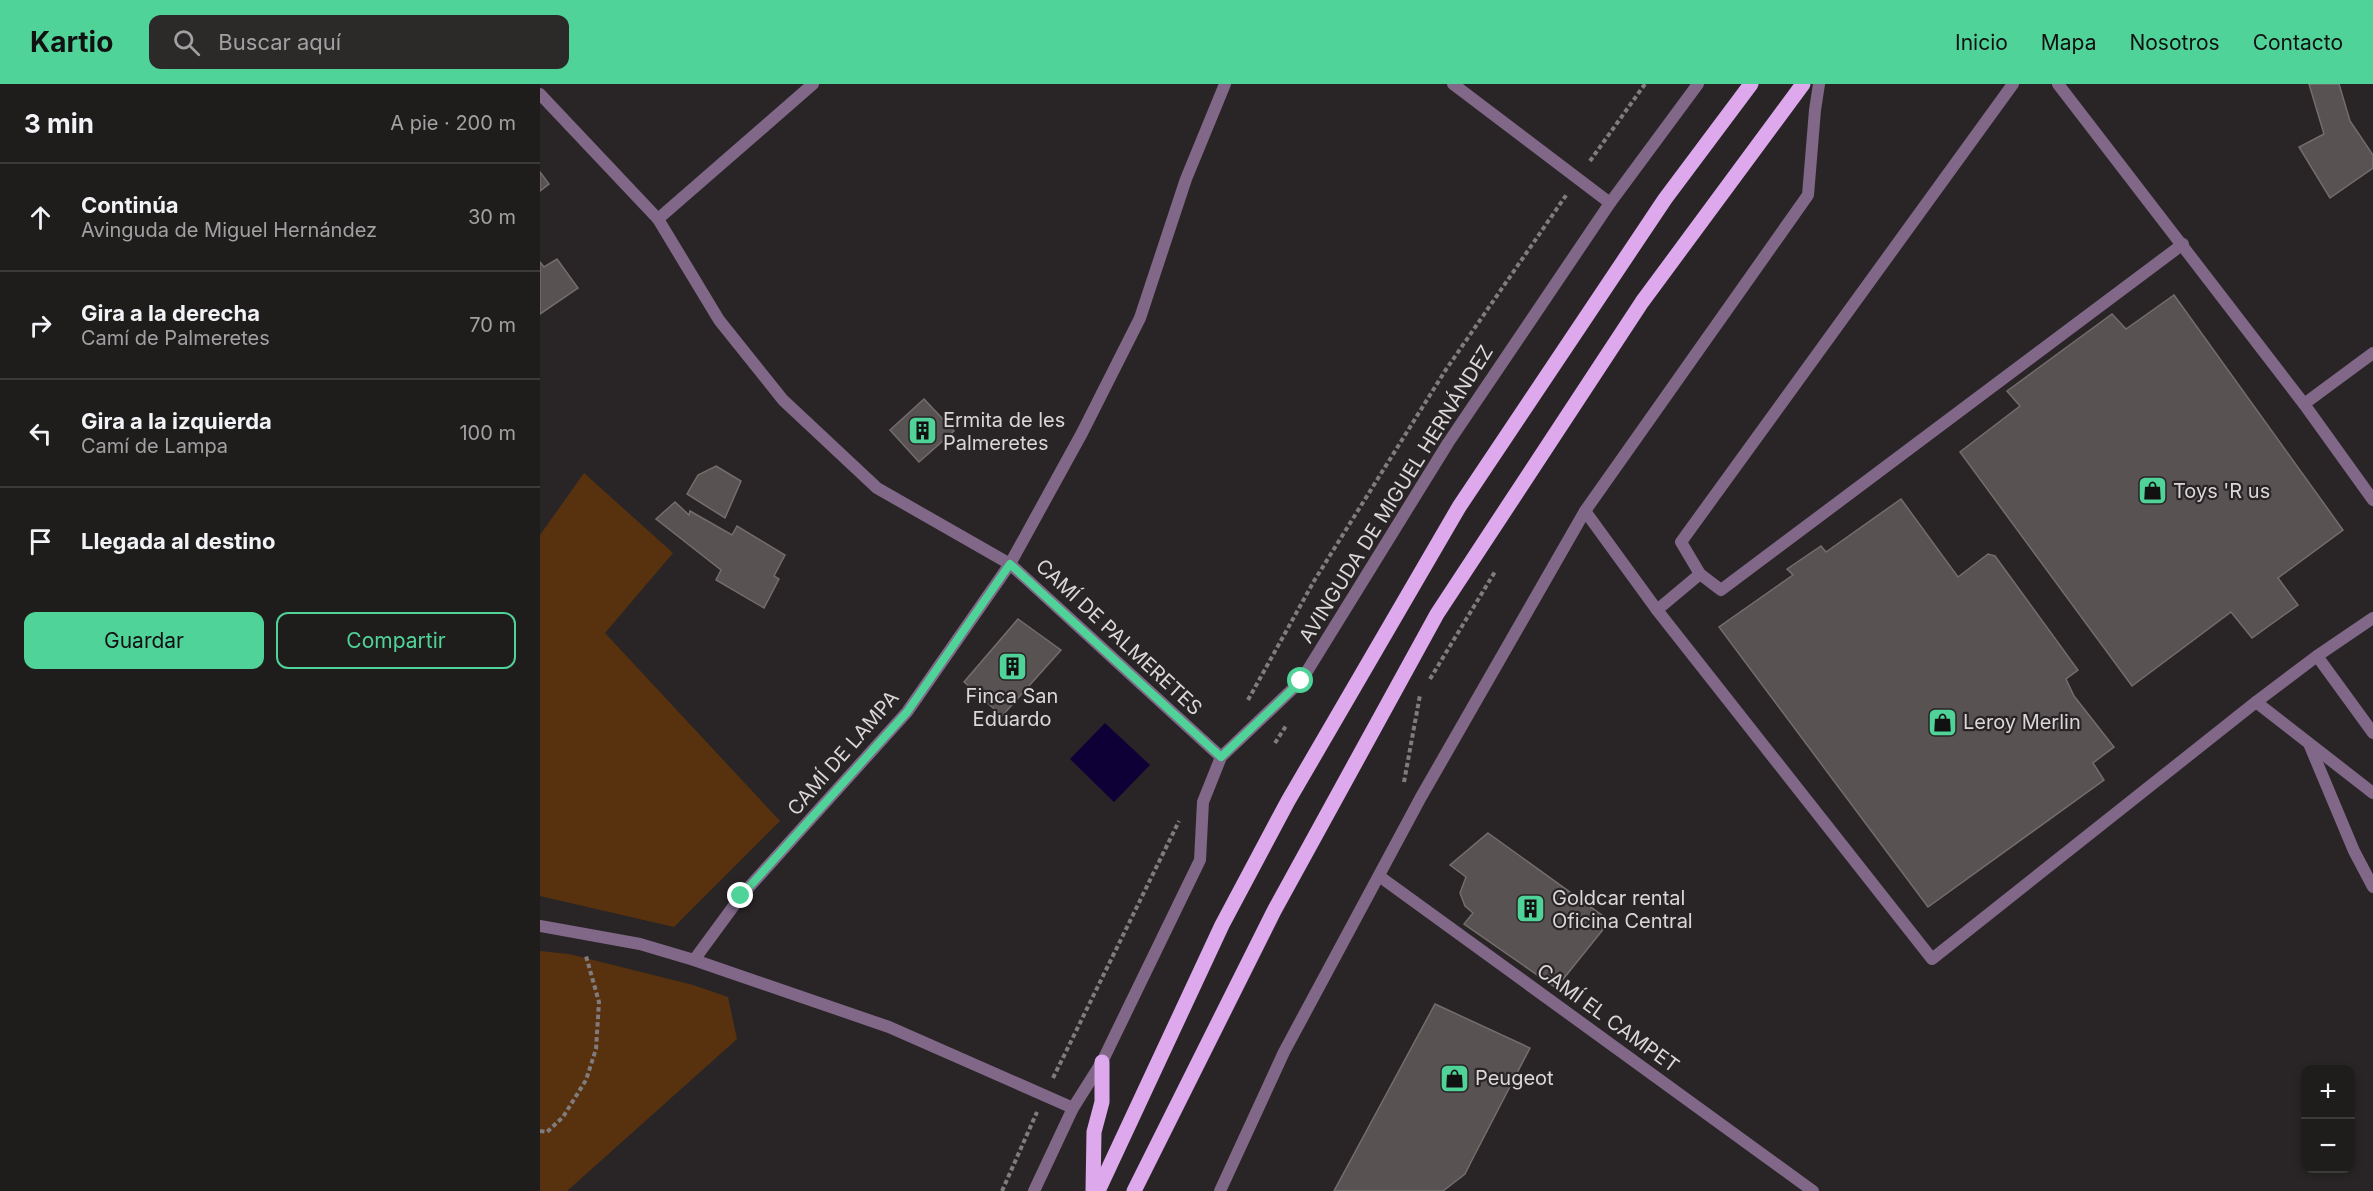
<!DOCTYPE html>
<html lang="es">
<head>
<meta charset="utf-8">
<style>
  :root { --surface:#1f1c1c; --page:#2c2929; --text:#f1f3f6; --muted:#a1a1a3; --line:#3c3a3b; --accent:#50d398 }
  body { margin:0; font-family:Inter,sans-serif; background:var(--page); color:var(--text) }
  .controls { position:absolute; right:18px; bottom:18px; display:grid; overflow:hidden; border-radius:12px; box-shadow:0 3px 9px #0003 }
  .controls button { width:54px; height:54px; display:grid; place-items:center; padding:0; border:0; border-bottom:2px solid var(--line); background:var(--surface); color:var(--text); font:30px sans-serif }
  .stop { position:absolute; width:18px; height:18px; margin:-14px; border:4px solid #50d398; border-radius:50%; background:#fff }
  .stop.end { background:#50d398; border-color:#fff; box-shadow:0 2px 6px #0008 }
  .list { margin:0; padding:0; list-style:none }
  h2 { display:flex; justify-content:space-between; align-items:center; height:78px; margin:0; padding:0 24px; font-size:26px }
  h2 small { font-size:20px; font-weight:400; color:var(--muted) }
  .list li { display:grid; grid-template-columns:39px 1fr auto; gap:18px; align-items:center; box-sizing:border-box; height:108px; padding:0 24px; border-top:2px solid var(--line) }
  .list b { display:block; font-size:22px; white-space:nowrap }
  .list p { margin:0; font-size:20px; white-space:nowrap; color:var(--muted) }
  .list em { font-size:20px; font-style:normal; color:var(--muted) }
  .actions { display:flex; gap:12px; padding:18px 24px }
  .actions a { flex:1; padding:14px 0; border:2px solid var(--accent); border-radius:12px; text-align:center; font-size:21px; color:var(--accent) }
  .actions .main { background:var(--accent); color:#111 }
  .icon { flex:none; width:33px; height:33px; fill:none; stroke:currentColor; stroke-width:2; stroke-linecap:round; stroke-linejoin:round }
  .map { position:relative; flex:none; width:1833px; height:1107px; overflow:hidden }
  header { display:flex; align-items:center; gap:36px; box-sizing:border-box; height:84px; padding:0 30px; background:var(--accent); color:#111 }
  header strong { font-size:28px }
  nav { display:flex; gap:33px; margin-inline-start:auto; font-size:21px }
  .search { width:420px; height:54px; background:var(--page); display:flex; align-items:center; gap:15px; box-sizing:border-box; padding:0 21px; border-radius:12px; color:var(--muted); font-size:22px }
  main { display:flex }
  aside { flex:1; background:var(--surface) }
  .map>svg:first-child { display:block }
  .green { fill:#58320e }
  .water { fill:#0e0037 }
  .building { fill:#585252; stroke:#736d6c; stroke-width:1.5 }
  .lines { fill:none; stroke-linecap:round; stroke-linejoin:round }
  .path { stroke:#807c7e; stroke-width:4; stroke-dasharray:4.5 3; stroke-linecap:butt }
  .lane { stroke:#816788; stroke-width:12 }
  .street { stroke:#816788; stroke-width:12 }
  .primary { stroke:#dda8ec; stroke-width:15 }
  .route { stroke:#50d398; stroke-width:8 }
  .labels { text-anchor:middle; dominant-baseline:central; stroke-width:4.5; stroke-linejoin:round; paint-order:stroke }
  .poi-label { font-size:20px; fill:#dbd7d9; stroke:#292526; text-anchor:start }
  .street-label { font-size:20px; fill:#dbd7d9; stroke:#292526 }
</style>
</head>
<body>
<header>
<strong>Kartio</strong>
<div class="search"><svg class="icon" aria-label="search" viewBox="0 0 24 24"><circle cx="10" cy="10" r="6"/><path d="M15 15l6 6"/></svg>Buscar aquí</div>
<nav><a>Inicio</a><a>Mapa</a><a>Nosotros</a><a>Contacto</a></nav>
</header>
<main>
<aside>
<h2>3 min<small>A pie · 200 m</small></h2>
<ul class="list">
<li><svg class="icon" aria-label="ahead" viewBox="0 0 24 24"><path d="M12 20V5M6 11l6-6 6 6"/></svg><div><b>Continúa</b><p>Avinguda de Miguel Hernández</p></div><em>30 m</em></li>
<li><svg class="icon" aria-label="right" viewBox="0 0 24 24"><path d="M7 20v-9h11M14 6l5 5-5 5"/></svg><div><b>Gira a la derecha</b><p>Camí de Palmeretes</p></div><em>70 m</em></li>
<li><svg class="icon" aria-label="left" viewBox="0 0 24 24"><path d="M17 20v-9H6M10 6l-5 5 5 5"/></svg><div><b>Gira a la izquierda</b><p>Camí de Lampa</p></div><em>100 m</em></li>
<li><svg class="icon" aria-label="arrive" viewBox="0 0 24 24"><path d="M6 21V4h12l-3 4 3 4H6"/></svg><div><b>Llegada al destino</b></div></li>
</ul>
<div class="actions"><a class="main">Guardar</a><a>Compartir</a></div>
</aside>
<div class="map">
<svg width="1833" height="1107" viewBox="0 0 1833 1107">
  <rect width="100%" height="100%" fill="#292526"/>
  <!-- green -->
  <g class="green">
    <polygon points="44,389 133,469 65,549 240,737 134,843 0,812 0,451"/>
    <polygon points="0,867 29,870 153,901 188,913 197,955 27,1107 0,1107"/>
  </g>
  <!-- water -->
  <polygon class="water" points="565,639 610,681 574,718 530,675"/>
  <!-- building -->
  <g class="building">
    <polygon points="1769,0 1799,0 1810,37 1833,71 1833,84 1790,114 1759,63 1784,50"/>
    <polygon points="0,88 9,100 0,107"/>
    <polygon points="17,175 38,204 0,230 0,178 4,183"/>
    <polygon points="1634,211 1803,446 1738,494 1758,521 1712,554 1691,528 1592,602 1420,368 1480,322 1467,307 1572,230 1586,245"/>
    <polygon points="384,315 414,347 379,378 350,346"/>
    <polygon points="176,382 201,397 185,434 147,410 158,391"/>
    <polygon points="1361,415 1418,493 1448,470 1455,472 1538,586 1526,595 1534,612 1574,663 1553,679 1564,696 1388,823 1179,543 1253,491 1247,485 1281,462 1286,468"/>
    <polygon points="135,418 149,431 150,427 192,451 197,442 245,471 234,492 239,495 224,524 176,496 181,486 116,435"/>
    <polygon points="478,535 521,566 462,632 424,598"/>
    <polygon points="948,749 1070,837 1016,904 924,840 933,829 925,822 920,809 926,793 910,781"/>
    <polygon points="895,920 990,964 932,1076 925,1090 903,1107 794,1107"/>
  </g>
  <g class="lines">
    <!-- path -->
    <g class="path">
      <polyline points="1050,77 1105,0"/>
      <polyline points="890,595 956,486"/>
      <polyline points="708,616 774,497 905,287 1027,110"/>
      <polyline points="735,659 746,642"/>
      <polyline points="864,698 880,611"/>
      <polyline points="513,994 639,737"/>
      <polyline points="0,1047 7,1048 23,1033 46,996 56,965 59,918 46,872"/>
      <polyline points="462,1107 497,1028"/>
    </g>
    <!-- lane -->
    <g class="lane">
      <polyline points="1473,0 1141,458 1160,490 1181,506 1643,160"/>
      <polyline points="1518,0 1764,320 1833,416"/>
      <polyline points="1764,320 1833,269"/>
      <polyline points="1045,427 1117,526 1392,875 1716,618 1833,709"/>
      <polyline points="1117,526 1160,490"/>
      <polyline points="1777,572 1833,649"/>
      <polyline points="1716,618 1777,572 1833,534"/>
      <polyline points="1770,662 1814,767 1833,803"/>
      <polyline points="680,1107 744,968 881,713 1045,427 1268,111 1275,26 1279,0"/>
    </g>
    <!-- street -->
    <g class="street">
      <polyline points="913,0 1070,119"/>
      <polyline points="0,10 118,135 179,236 243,316 337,404 470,480 681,673"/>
      <polyline points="118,135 273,0"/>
      <polyline points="839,792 1273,1107"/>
      <polyline points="0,842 100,860 154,876 349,943 533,1024"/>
      <polyline points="154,876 201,812 367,628 470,480 542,349 600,234 646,95 685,0"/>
      <polyline points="494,1107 533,1024 562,978 660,776 663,718 681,673 761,597 908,359 1070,119 1158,0"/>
    </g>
    <!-- primary -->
    <g class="primary">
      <polyline points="553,1107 554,1048 562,1018 562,978"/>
      <polyline points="558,1107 682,841 748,717 919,423 1125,115 1211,0"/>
      <polyline points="594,1107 734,827 897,530 1102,218 1263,0"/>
    </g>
  </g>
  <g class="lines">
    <!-- route -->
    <polyline class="route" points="201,812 367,628 470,480 681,673 761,597"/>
  </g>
  <!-- icons -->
  <defs>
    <symbol id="building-square" viewBox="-11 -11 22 22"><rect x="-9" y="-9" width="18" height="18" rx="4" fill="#50d398" stroke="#292526"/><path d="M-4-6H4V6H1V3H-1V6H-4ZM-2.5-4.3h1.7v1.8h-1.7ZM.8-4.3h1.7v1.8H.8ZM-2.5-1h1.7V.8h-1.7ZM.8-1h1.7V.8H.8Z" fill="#111"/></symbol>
    <symbol id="shop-square" viewBox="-11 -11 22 22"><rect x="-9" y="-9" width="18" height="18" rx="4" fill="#50d398" stroke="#292526"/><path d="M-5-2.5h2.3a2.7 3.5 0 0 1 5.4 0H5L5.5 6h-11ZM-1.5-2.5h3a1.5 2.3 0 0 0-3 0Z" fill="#111"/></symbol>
  </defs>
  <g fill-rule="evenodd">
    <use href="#building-square" x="366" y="330" width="33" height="33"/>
    <use href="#shop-square" x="1596" y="390" width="33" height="33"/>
    <use href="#building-square" x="456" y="566" width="33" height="33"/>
    <use href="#shop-square" x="1386" y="622" width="33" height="33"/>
    <use href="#building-square" x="974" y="808" width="33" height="33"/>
    <use href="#shop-square" x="898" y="978" width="33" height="33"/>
  </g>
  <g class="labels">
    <!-- poi labels -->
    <g class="poi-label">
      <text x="403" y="336">Ermita de les<tspan x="403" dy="23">Palmeretes</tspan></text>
      <text x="1633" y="407">Toys 'R us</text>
      <text x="472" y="612" text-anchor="middle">Finca San<tspan x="472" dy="23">Eduardo</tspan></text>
      <text x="1423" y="638">Leroy Merlin</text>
      <text x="1012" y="814">Goldcar rental<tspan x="1012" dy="23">Oficina Central</tspan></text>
      <text x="935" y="994">Peugeot</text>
    </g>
    <!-- street labels -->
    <g class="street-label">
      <text transform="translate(856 410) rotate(-58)">AVINGUDA DE MIGUEL HERNÁNDEZ</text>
      <text transform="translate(579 553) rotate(43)">CAMÍ DE PALMERETES</text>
      <text transform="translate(303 669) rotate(-49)">CAMÍ DE LAMPA</text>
      <text transform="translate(1068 934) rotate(36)">CAMÍ EL CAMPET</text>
    </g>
  </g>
</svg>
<div class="controls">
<button>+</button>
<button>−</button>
</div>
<div class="stop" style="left:761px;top:597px"></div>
<div class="stop end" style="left:201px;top:812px"></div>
</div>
</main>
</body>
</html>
